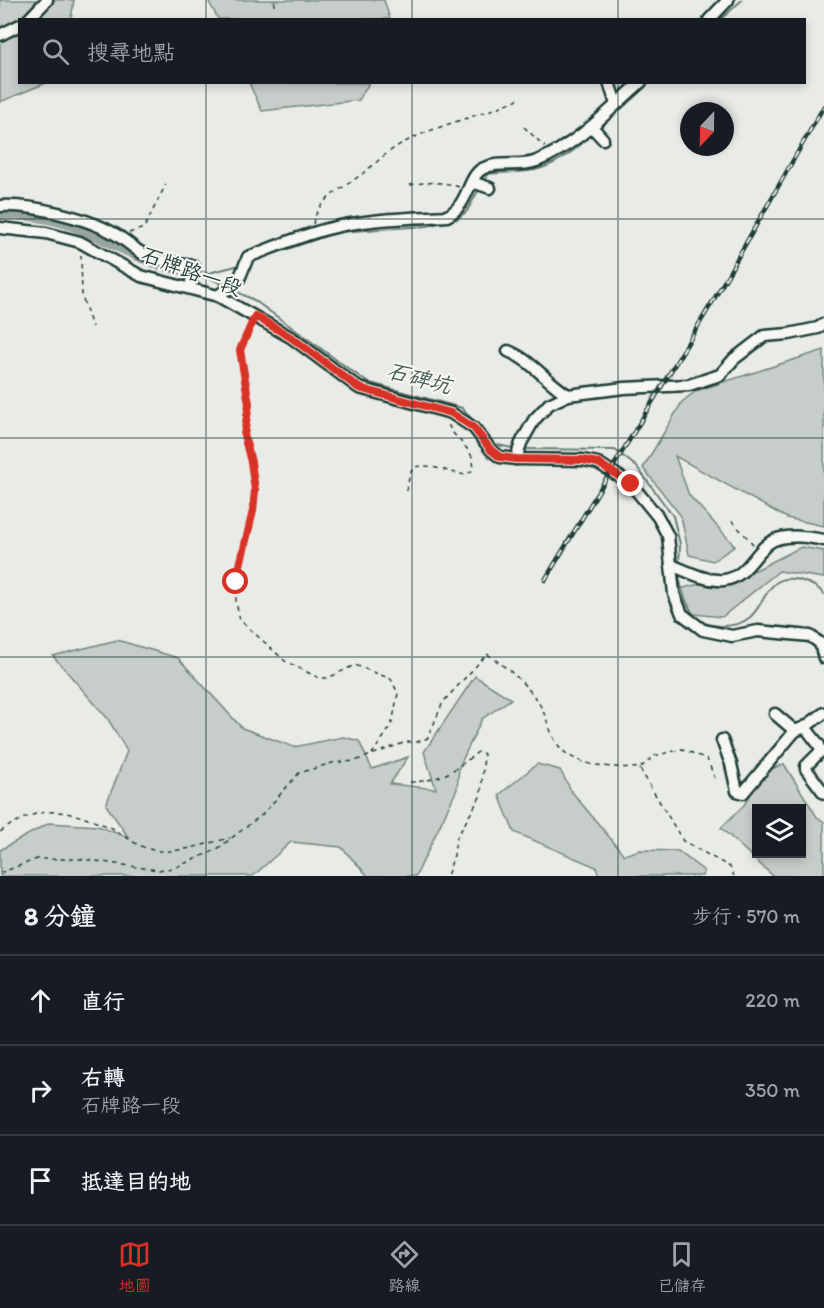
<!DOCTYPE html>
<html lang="zh-TW">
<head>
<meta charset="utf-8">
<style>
  :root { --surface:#171b24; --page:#20242c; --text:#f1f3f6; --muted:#9ea1a6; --line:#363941; --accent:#d93025 }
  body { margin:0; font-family:Itim,"LXGW WenKai TC",sans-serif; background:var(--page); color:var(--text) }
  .controls { position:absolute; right:18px; bottom:18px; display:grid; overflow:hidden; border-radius:0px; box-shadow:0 3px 9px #0003 }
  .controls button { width:54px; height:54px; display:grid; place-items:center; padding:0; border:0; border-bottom:2px solid var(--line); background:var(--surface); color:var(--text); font:30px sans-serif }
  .compass { position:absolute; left:680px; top:102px; width:54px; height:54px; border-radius:50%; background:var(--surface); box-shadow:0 3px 9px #0003; rotate:202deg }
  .stop { position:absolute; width:18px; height:18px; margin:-14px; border:4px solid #d93025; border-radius:50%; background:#fff }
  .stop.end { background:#d93025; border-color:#fff; box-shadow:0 2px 6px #0008 }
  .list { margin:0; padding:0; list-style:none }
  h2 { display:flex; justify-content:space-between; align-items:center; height:78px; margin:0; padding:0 24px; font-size:26px }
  h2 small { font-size:20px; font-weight:400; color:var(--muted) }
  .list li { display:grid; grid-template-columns:39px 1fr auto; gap:18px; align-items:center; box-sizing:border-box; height:90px; padding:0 24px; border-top:2px solid var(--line) }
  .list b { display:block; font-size:22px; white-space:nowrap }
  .list p { margin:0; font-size:20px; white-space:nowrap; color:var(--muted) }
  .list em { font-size:20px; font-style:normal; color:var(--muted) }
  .icon { flex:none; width:33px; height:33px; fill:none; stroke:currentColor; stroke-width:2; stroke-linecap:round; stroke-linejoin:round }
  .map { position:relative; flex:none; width:824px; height:876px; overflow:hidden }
  .search { position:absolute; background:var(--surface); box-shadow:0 3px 9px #0003; left:18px; right:18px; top:18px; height:66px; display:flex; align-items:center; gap:15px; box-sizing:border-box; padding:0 21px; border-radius:0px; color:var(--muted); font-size:22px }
  .sheet { height:348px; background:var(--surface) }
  nav { display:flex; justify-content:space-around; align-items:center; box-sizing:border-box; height:84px; border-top:2px solid var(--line); background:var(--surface); font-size:16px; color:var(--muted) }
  nav a { display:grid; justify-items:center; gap:3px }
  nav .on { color:var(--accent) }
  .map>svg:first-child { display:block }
  .green { fill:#c7cec9; stroke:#73867e; stroke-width:1.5; fill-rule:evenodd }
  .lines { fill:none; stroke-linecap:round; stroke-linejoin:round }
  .stream { stroke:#687c75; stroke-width:2 }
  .canal { stroke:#99a6a0; stroke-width:8 }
  .minor-casing { stroke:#1f3d34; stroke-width:15 }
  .path { stroke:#1f3d34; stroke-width:1.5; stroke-dasharray:4.5 4.5; stroke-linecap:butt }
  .minor { stroke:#f6f6f2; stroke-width:10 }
  .rail-casing { stroke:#1f3d34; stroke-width:4.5 }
  .rail { stroke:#f6f6f2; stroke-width:2; stroke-dasharray:7; stroke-linecap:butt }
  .route { stroke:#d93025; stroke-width:8 }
  .grid { fill:none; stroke:#1f3d34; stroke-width:1.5; stroke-opacity:0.55 }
  .labels { text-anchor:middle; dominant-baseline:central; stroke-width:4.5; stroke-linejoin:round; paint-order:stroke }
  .street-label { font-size:21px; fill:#1f3d34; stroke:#f6f6f2 }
  .water-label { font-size:22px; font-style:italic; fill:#445c54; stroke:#f6f6f2 }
</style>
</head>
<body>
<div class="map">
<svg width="824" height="876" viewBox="0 0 824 876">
  <rect width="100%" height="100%" fill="#e9ebe7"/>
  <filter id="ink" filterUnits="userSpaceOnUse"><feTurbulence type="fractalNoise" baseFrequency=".0167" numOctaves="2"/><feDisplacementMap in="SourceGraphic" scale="12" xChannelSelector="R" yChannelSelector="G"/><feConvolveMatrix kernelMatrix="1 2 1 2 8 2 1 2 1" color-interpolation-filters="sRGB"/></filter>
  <g filter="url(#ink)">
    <!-- green -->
    <g class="green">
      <polygon points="0,0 74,0 71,19 20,20 20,82 46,83 0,102"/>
      <polygon points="208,0 384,0 390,19 218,19"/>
      <polygon points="249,83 369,83 359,100 262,111"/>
      <polygon points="824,350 824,526 787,518 675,456 689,495 735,546 713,561 689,555 681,516 643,468 682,402 696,391"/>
      <polygon points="801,547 824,551 824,578 779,571 722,617 685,613 679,589 756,570"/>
      <polygon points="117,640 178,658 242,728 294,747 343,737 359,741 372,769 408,757 390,784 436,789 424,752 475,676 511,699 482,719 459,767 457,789 416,876 368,876 341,847 291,842 253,876 0,876 0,850 49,823 98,826 129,838 106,805 127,751 108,719 53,656"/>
      <polygon points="537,764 560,770 572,792 624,855 640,850 678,851 704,871 702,876 599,876 596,867 514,832 499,795"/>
      <path d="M784,764L817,817L824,822V876H773L721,828L744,805L764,772ZM756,808H802V854H756Z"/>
    </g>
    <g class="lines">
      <!-- stream -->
      <g class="stream">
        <polyline points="720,20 742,0"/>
        <polyline points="598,129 649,82"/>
        <path d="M484,182L488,174C503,172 519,173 535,170C557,165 578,148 594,133"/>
        <polyline points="251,261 338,232 427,226 457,219 467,211 479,189"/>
        <polyline points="205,274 240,265"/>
        <polyline points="204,275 226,286"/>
        <polyline points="233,290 254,300 367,382 462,408 476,424"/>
        <polyline points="493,444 517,449"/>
        <polyline points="522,449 615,450 637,467 673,516 680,544 679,566"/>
        <path d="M679,571C679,584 686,604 694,615C705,629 735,629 749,618C768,603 766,568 805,582C813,585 818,587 824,594"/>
      </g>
      <!-- canal -->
      <path class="canal" d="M0,216C28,215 56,220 82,231C109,242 134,258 163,267C176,271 191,272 204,275"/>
      <defs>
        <g id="minor">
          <polyline points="28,20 47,0"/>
          <polyline points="709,20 728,0"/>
          <polyline points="0,35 20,25"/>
          <polyline points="609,82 616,104"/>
          <polyline points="592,127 603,139"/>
          <polyline points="472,182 490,188"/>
          <path d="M0,206C31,204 87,218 113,233C123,238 131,246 140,252C157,261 175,264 194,266L190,288"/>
          <polyline points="0,228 46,233 80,242 141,276 218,296 292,338 359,388 451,413 474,428 491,450 500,457 516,459 583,460 598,463 631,484 658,517 668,536 674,594 682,614 703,630 732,636 758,631 810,636 820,643 824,658"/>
          <path d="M218,296L239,279L248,257C274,247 300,236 327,229C365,219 408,218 447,216C469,205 467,178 482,169C499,160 520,168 537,161C578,144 608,111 641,82"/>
          <path d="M508,351C531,360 547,382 568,395"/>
          <polyline points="516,459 521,443 534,420 549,404 568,395 624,388 689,385 720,375 734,359 764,336 789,334 818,328 824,324"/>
          <path d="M671,565C687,571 706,582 724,580C747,578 756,548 774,540C789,534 808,537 824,540"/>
          <polyline points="775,714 795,731"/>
          <polyline points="805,727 819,745 821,751 806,766 806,769 824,793"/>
          <polyline points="722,740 731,764 737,791 743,793 795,731 805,727 824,713"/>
        </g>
      </defs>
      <!-- minor casing -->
      <use href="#minor" class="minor-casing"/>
      <!-- path -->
      <g class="path">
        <polyline points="274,6 275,0"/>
        <polyline points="524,127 545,147"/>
        <path d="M410,185C426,182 444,181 459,187"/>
        <path d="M313,224C317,201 338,191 355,179C373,167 387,150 407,141C442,123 482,116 518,99"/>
        <polyline points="129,233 144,228 166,184"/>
        <polyline points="81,255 82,296 92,327"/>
        <polyline points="251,325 240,350 249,404 244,435 251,462 255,490 253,511 236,582 236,602 240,620 285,661 319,678 328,678 355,665 391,679 398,693 393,719 390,728 372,754"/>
        <path d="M407,491C408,484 409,472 414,468C423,461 454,474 466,475L473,470C477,448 453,441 448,423"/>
        <polyline points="732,521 754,545"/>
        <polyline points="640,769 683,841 730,867 734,876"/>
        <path d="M410,782C442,781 455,770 479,751L484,754L481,795L456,839L454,855L447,876"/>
        <path d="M0,832C32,810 54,806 91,820C98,823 105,825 112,828C125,836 138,847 153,850C174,855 208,843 230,838"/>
        <path d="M0,873L37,859H82L158,870L174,868L216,850L263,814L299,773L332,763L355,761L406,742H417L428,738L443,702L487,654C508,668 526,683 540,705C549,721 551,743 567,754C586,768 617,767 640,768L654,756L682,749L707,759L716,781"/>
      </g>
      <!-- minor -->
      <use href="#minor" class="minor"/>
      <defs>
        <polyline id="rail" points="545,580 713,301 824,106"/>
      </defs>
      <!-- rail casing -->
      <use href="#rail" class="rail-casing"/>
      <!-- rail -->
      <use href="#rail" class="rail"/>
    </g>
  </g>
  <g class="lines" filter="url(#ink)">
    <!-- route -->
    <polyline class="route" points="236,582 253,511 255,490 251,462 244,435 249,404 240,350 255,316 292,338 359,388 451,413 465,422 474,428 491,450 500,457 516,459 583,460 598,463 631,484"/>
  </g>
  <!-- grid -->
  <path class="grid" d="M206,0V20M412,0V20M618,0V20M206,82V876M412,82V876M618,82V876M0,219H824M0,438H824M0,657H824"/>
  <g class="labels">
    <!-- street labels -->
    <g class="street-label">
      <text transform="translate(192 271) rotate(20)">石牌路一段</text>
    </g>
    <!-- water labels -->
    <g class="water-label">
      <text transform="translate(419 378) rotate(15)">石碑坑</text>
    </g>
  </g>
</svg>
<div class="controls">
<button><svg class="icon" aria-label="layers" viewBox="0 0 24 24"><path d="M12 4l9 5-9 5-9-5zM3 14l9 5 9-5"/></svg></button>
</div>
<svg class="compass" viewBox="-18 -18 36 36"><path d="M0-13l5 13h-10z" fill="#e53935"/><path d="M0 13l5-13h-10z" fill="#9ea1a6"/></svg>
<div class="stop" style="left:236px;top:582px"></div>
<div class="stop end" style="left:631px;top:484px"></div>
<div class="search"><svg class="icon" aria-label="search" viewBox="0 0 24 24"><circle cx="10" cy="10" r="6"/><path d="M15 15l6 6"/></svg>搜尋地點</div>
</div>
<section class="sheet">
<h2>8 分鐘<small>步行 · 570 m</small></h2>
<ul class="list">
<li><svg class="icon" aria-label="ahead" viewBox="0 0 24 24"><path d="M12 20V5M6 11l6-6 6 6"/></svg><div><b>直行</b></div><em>220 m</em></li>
<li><svg class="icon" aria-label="right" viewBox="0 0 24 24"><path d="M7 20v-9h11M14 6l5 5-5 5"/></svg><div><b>右轉</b><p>石牌路一段</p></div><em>350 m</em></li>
<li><svg class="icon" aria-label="arrive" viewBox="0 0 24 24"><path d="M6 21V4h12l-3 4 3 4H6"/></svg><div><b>抵達目的地</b></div></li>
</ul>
</section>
<nav>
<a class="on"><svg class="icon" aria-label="map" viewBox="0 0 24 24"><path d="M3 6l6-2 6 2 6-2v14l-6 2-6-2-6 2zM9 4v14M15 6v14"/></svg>地圖</a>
<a><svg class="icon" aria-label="directions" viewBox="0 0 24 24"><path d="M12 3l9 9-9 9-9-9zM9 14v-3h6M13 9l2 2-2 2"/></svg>路線</a>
<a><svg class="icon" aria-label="saved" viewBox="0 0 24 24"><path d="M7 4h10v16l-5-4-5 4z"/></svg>已儲存</a>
</nav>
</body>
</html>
